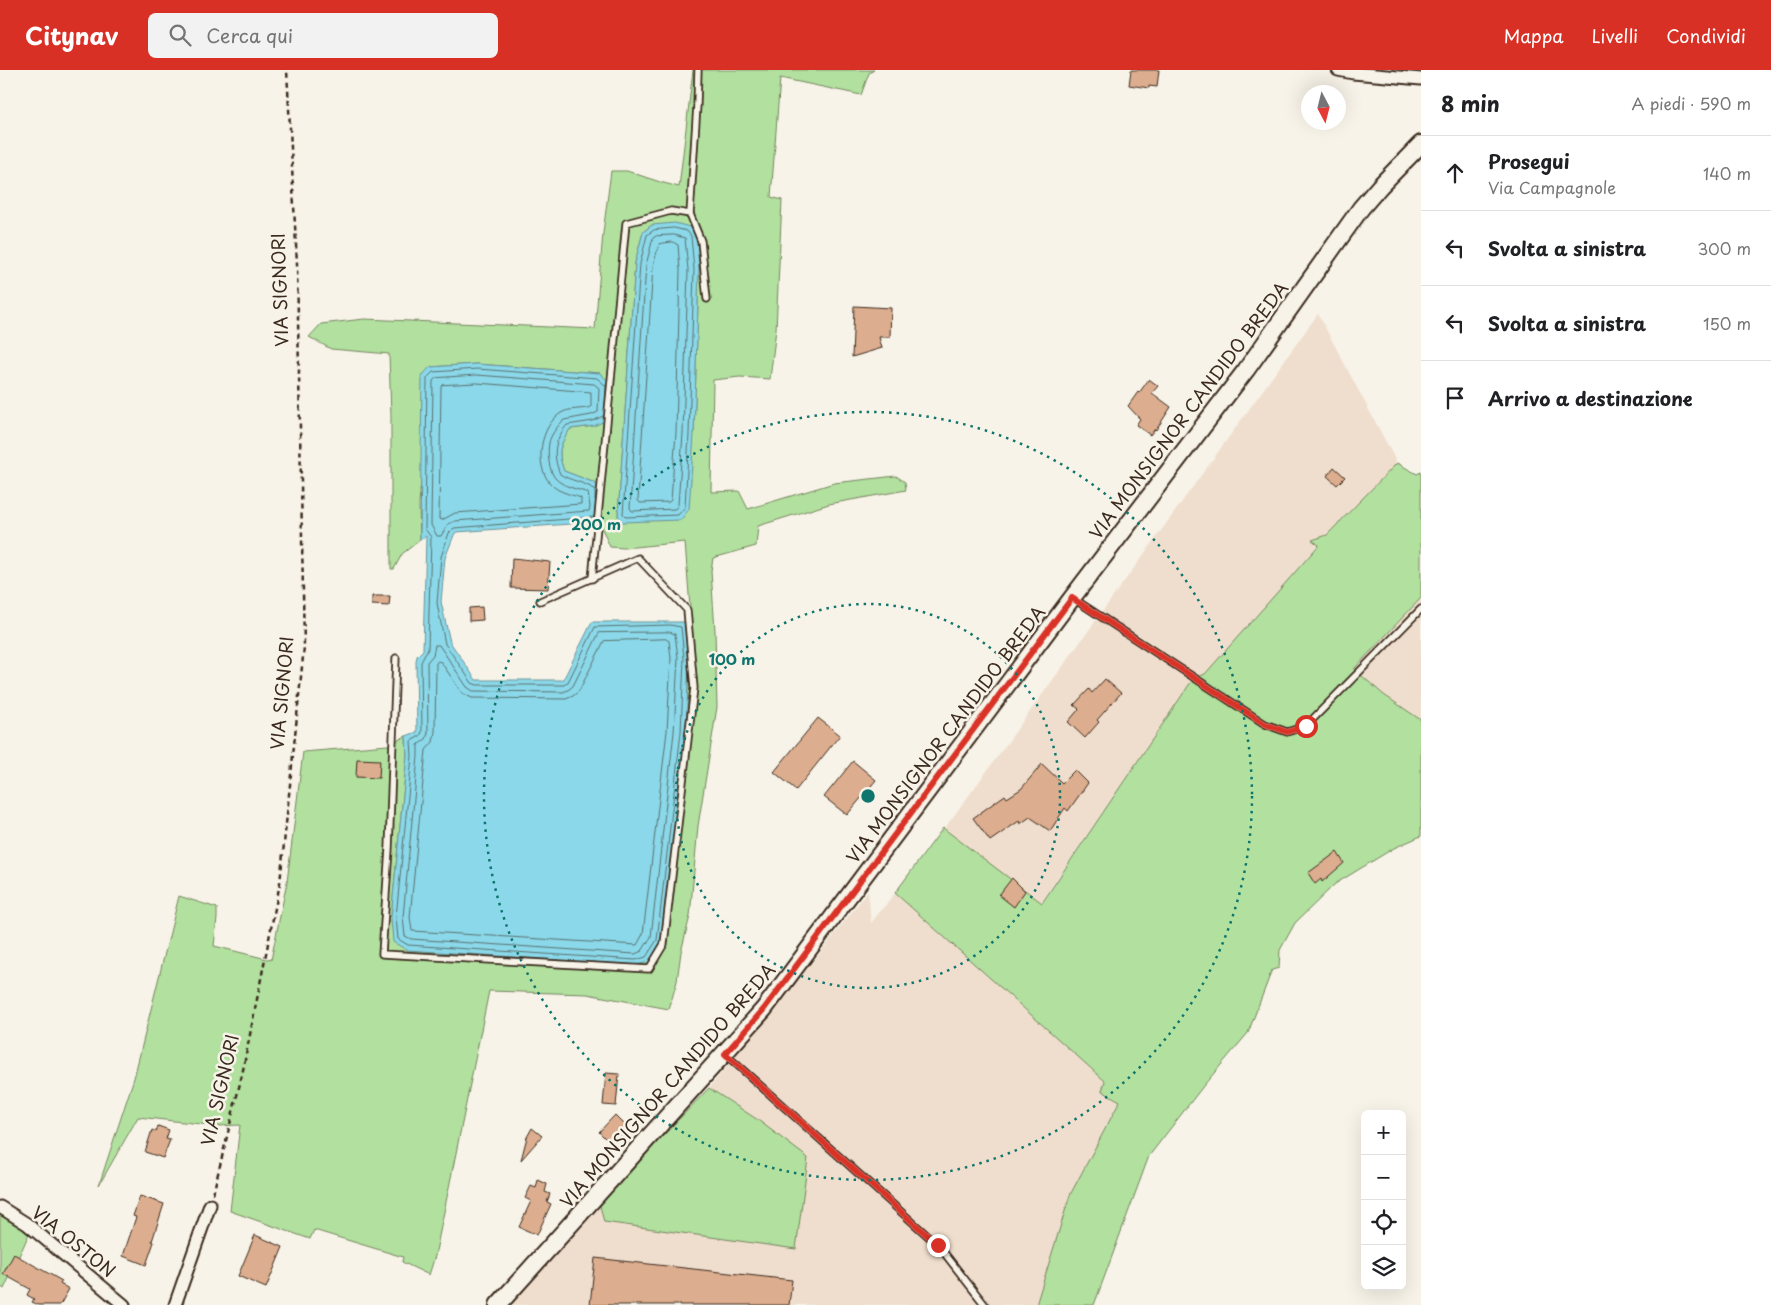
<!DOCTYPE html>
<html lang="it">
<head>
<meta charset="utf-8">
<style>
  :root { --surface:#fff; --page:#f2f2f2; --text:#202124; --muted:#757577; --line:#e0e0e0; --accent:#d93025 }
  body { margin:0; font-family:"Playpen Sans",sans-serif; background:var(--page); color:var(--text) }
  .controls { position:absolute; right:15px; bottom:15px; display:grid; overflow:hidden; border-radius:8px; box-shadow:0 5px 20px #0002 }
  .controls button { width:45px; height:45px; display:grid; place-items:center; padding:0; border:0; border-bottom:1px solid var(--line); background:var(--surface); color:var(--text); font:25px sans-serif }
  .compass { position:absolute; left:1301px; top:15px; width:45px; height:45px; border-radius:50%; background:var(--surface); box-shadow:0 5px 20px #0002; rotate:173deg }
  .stop { position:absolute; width:15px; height:15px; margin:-11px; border:4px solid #d93025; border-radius:50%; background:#fff }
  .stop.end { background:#d93025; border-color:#fff; box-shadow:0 1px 5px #0008 }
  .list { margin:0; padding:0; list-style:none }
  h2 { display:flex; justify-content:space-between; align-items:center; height:65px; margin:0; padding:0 20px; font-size:21px }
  h2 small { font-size:16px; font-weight:400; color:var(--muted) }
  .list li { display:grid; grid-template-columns:32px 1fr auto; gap:15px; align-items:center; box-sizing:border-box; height:75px; padding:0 20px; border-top:1px solid var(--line) }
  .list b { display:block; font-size:19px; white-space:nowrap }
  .list p { margin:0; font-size:16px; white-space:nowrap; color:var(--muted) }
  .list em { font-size:16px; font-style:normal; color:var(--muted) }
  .icon { flex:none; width:28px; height:28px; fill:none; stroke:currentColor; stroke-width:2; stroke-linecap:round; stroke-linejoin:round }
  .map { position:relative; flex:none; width:1421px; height:1235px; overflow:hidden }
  header { display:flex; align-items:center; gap:30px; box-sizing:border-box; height:70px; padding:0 25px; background:var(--accent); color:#fff }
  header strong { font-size:24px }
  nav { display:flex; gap:28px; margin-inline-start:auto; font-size:18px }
  .search { width:350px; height:45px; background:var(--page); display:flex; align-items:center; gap:12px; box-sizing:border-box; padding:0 18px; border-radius:8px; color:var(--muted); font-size:19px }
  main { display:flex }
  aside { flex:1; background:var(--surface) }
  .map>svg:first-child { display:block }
  .built { fill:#efdecd }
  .green { fill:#b1e09f; stroke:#76855e; fill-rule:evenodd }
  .water { fill:#8ad8e9; stroke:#6a9298 }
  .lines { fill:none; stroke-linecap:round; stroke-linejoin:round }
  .shore { stroke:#5b706f; stroke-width:1 }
  .building { fill:#dcad8e; stroke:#3b2a1e }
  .lane-casing { stroke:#3b2a1e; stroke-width:9 }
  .street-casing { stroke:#3b2a1e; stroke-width:15 }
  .secondary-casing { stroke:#3b2a1e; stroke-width:20 }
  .path { stroke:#3b2a1e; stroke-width:2.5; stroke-dasharray:5 4; stroke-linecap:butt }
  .lane { stroke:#f7f3e8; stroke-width:5.5 }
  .street { stroke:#f7f3e8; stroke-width:11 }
  .secondary { stroke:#f7f3e8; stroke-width:16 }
  .route { stroke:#d93025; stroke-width:6 }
  .ring { fill:none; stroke:#0f766e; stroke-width:2.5; stroke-dasharray:2.5 5 }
  .labels { text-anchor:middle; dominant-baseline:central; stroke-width:5; stroke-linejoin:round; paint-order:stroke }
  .street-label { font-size:18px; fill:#3b2a1e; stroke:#f7f3e8 }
  .centre { fill:#0f766e; stroke:#f7f3e8; stroke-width:2.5 }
  .ring-label { font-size:15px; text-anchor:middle; font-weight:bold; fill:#0f766e; stroke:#f7f3e8; stroke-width:5; stroke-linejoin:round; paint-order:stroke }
</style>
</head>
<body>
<header>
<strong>Citynav</strong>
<div class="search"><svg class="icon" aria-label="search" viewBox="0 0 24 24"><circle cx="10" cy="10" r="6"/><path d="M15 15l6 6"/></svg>Cerca qui</div>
<nav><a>Mappa</a><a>Livelli</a><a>Condividi</a></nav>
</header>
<main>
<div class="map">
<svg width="1421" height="1235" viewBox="0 0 1421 1235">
  <rect width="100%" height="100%" fill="#f7f3e8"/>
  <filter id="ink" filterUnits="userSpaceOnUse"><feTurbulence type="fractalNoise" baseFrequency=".02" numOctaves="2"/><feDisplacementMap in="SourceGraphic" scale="10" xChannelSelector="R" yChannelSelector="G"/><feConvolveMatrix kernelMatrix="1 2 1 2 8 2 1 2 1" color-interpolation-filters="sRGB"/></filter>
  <g filter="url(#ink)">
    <!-- built -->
    <g class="built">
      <polygon points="1318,244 1397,393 1327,465 1312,469 1319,475 1205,604 1193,609 1041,833 944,759 984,705"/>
      <polygon points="1421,528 1421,650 1384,625 1354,599"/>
      <polygon points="868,821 871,853 895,823 1105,1011 1102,1022 1120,1031 1070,1125 1036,1235 502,1235 599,1132 758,1050 709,1018 815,889"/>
    </g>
    <!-- green -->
    <g class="green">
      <path d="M693,0H874L869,3L861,25L780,8L771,127L782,130L776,259L770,309L740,307L713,310L711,422L739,421L748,439L834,413L896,406L905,412L906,420L829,434L758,456L756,476L713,488L711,501L715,561L717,637L698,756L690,846L681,882L677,911L669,939L587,924L489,921L435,1186L429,1205L402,1192L403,1187L314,1160L310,1169L230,1141L240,1055L219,1056L138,1047L99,1115L134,1008L179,826L217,838V848L214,876L271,890L287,812L303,682L388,675L406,666L407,685L391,847L394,872L407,880L670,802L686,663L689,588L686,552L691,551L685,472L624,478L610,477L599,452L595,413L564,401C557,381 559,377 570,359L594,356L611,314L600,303L476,294L430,297L419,434L420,470L402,484L394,499H391V346L389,284L331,279L309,267L321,254L364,249L595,259L603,163L611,101H627L660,112L679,117ZM652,155L696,163L699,199L694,364L618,446L635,193L643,162Z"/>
      <polygon points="1397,393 1417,404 1421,402 1421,528 1354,599 1384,625 1421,650 1421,766 1394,778 1335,814 1295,853 1280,880 1279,898 1272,900 1248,963 1204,1015 1149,1086 1094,1235 1036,1235 1070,1125 1120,1031 1102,1021 1105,1011 895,823 943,758 1042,833 1193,609 1205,604 1319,475 1312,470 1327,465"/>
      <polygon points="709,1018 758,1050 808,1088 796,1179 604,1152 599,1132"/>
      <polygon points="0,1131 34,1153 4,1219 0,1216"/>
    </g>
    <!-- water -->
    <g class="water">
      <polygon points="675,153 690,157 697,163 699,199 694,364 689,439 681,450 622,452 618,446 635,193 643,162 652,155"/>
      <path d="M476,294L600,303L611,314L609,349L594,356L570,359C559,377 557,381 564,401L595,413L600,420L599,452L456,462L454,465L445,488L441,532L450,572L476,610H563L592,552H686L689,588L686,663L662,871L649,892L636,895L407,880L393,872L391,847L407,685L406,666L417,662L416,591L417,586L423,580L426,466L420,470L422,306L430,297Z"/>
    </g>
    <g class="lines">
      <!-- shore -->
      <g class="shore">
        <polygon points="674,158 687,161 691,166 694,200 689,364 685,437 678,445 626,447 623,444 640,194 647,165 654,160"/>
        <polygon points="674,165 685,168 688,200 683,363 678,435 675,439 632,441 630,438 646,195 653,168 656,166"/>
        <polygon points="673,172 678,175 680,200 676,363 671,430 669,432 640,433 638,430 653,196 659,174"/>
        <path d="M477,305L594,314L599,318L598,342L591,345L564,350C558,355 550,366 549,373C547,383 549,401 555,408C563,417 578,419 588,423L590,437L589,441L455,451L448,454L441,466H437L431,455L433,311L436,308Z"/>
        <path d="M477,313L591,322V337C581,340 569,338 561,343C540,356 534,395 550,413C557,422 570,424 581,428V434L455,443L442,450L439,449L441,317L443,315Z"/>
        <path d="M595,430C595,426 596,422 593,419C587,413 568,410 560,404C552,384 554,371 567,355L593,351L603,346"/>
        <polyline points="594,447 454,458 449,463 441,487 437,533 445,574 472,613 477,615 564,615 568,612 595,557 670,555 681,557 684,588 681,662 657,870 646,887 636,890 408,875 398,869 396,847 412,686 411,671 420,666 422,662 421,592 428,579 431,467 425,459 427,308 433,302 477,299 597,308 606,316 606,324"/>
        <polygon points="670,562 675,564 678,588 674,662 651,867 642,881 635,884 411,869 405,866 403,847 418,686 418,675 426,669 428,663 427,592 433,585 435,575 439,575 467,617 473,621 563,622 568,620 573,616 599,563"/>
        <polygon points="666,569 669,571 671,588 667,661 643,864 637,875 412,861 410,847 426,680 433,672 435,662 436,593 438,591 441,592 462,623 472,628 566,629 573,626 579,621 604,571"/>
      </g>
    </g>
    <!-- building -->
    <g class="building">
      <polygon points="1131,0 1159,0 1157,17 1149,16 1149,18 1129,15"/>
      <polygon points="854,236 891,238 890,267 879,267 882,278 852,287"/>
      <polygon points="1149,309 1158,316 1152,323 1171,337 1156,360 1155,359 1150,365 1136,355 1140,349 1128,336 1138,322 1139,323"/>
      <polygon points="1334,397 1345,407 1337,415 1327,406"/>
      <polygon points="512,488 550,492 548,519 511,518"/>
      <polygon points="372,526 390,526 389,536 372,535"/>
      <polygon points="482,537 483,550 469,551 469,538"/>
      <polygon points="1105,609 1121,623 1097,650 1099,652 1085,668 1068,652 1079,639 1074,635 1089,619 1092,623"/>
      <polygon points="818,648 840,665 796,720 774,702"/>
      <polygon points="357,689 380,690 379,708 356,707"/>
      <polygon points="853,691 876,710 847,745 824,727"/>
      <polygon points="1042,694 1062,713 1075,700 1088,713 1068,741 1065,738 1050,761 1030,747 1020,754 1019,751 990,771 973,748 1005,725 1007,728 1021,719"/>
      <polygon points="1337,782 1344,793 1322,812 1321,809 1315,814 1308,803"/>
      <polygon points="1012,808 1025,821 1014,837 999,825"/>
      <polygon points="606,1003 619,1004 616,1036 603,1035"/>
      <polygon points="615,1045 628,1058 611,1074 599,1062"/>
      <polygon points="158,1056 169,1060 166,1069 170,1070 163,1088 145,1082 152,1060 156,1062"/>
      <polygon points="532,1058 542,1066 521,1090 527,1067"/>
      <polygon points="538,1110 547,1114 545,1122 550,1124 547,1132 551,1134 537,1165 519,1157 531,1131 525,1128 531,1116 536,1118"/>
      <polygon points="140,1126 164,1134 152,1171 154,1172 146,1195 123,1186 136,1147 133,1146"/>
      <polygon points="255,1165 283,1177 266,1218 238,1206"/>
      <polygon points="14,1184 62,1211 60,1214 69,1219 60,1235 39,1235 32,1232 34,1229 27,1225 30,1219 3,1204"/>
      <polygon points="595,1188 792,1210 789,1235 590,1235"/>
    </g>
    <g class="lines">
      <defs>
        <g id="lane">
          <polyline points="690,144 697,35 698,0"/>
          <polyline points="592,509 626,153 671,141 690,144 701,171 707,229"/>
          <polyline points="1074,529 1265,654 1287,662 1306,656 1421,539"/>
          <polyline points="396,588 389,779 382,884 649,899 664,874 694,618 687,540 638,488 540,531"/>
          <polyline points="725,984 938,1175 985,1235"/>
        </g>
        <g id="street">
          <polyline points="1338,0 1353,3 1421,9"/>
          <polyline points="0,1137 27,1154 124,1235"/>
          <polyline points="175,1235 210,1135"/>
        </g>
        <polyline id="secondary" points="498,1235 764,939 1072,528 1246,300 1361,138 1380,116 1421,74"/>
      </defs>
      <!-- lane casing -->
      <use href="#lane" class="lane-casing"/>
      <!-- street casing -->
      <use href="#street" class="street-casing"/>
      <!-- secondary casing -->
      <use href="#secondary" class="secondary-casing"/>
      <!-- path -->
      <polyline class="path" points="213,1124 242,1005 280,813 304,577 297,194 287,0"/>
      <!-- lane -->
      <use href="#lane" class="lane"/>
      <!-- street -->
      <use href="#street" class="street"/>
      <!-- secondary -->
      <use href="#secondary" class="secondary"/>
    </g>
  </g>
  <g class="lines" filter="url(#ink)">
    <!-- route -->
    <polyline class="route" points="938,1175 725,984 764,939 1072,528 1265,654 1287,662 1306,656"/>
  </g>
  <!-- distance rings -->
  <g class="ring">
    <circle cx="868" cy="726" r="192"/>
    <circle cx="868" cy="726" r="384"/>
  </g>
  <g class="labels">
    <!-- street labels -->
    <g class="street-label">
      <text transform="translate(279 220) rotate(-92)">VIA SIGNORI</text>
      <text transform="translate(1188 340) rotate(-53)">VIA MONSIGNOR CANDIDO BREDA</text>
      <text transform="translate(281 623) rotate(-85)">VIA SIGNORI</text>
      <text transform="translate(945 664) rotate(-53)">VIA MONSIGNOR CANDIDO BREDA</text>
      <text transform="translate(667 1015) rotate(-49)">VIA MONSIGNOR CANDIDO BREDA</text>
      <text transform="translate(219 1020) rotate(-77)">VIA SIGNORI</text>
      <text transform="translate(74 1171) rotate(39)">VIA OSTON</text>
    </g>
  </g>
  <circle cx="868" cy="726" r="8" class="centre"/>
  <g class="ring-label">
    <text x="596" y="460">200 m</text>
    <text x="732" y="595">100 m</text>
  </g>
</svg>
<div class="controls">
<button>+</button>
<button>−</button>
<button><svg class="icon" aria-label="locate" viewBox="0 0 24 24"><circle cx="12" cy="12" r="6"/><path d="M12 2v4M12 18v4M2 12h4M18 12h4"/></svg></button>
<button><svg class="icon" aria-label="layers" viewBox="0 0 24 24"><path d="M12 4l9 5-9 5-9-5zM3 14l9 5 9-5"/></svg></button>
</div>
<svg class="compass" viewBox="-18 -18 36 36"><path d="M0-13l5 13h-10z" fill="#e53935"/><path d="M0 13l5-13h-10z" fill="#757577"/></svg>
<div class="stop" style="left:1306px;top:656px"></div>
<div class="stop end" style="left:938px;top:1175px"></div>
</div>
<aside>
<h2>8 min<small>A piedi · 590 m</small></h2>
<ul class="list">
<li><svg class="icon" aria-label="ahead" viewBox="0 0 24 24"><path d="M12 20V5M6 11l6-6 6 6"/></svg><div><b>Prosegui</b><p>Via Campagnole</p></div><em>140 m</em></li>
<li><svg class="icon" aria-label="left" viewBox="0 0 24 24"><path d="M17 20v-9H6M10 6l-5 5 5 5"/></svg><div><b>Svolta a sinistra</b></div><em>300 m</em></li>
<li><svg class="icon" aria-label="left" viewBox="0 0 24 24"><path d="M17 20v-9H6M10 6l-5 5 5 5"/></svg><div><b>Svolta a sinistra</b></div><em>150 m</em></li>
<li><svg class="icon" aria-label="arrive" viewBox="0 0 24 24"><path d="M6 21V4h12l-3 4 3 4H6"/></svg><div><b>Arrivo a destinazione</b></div></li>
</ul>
</aside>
</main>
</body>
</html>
